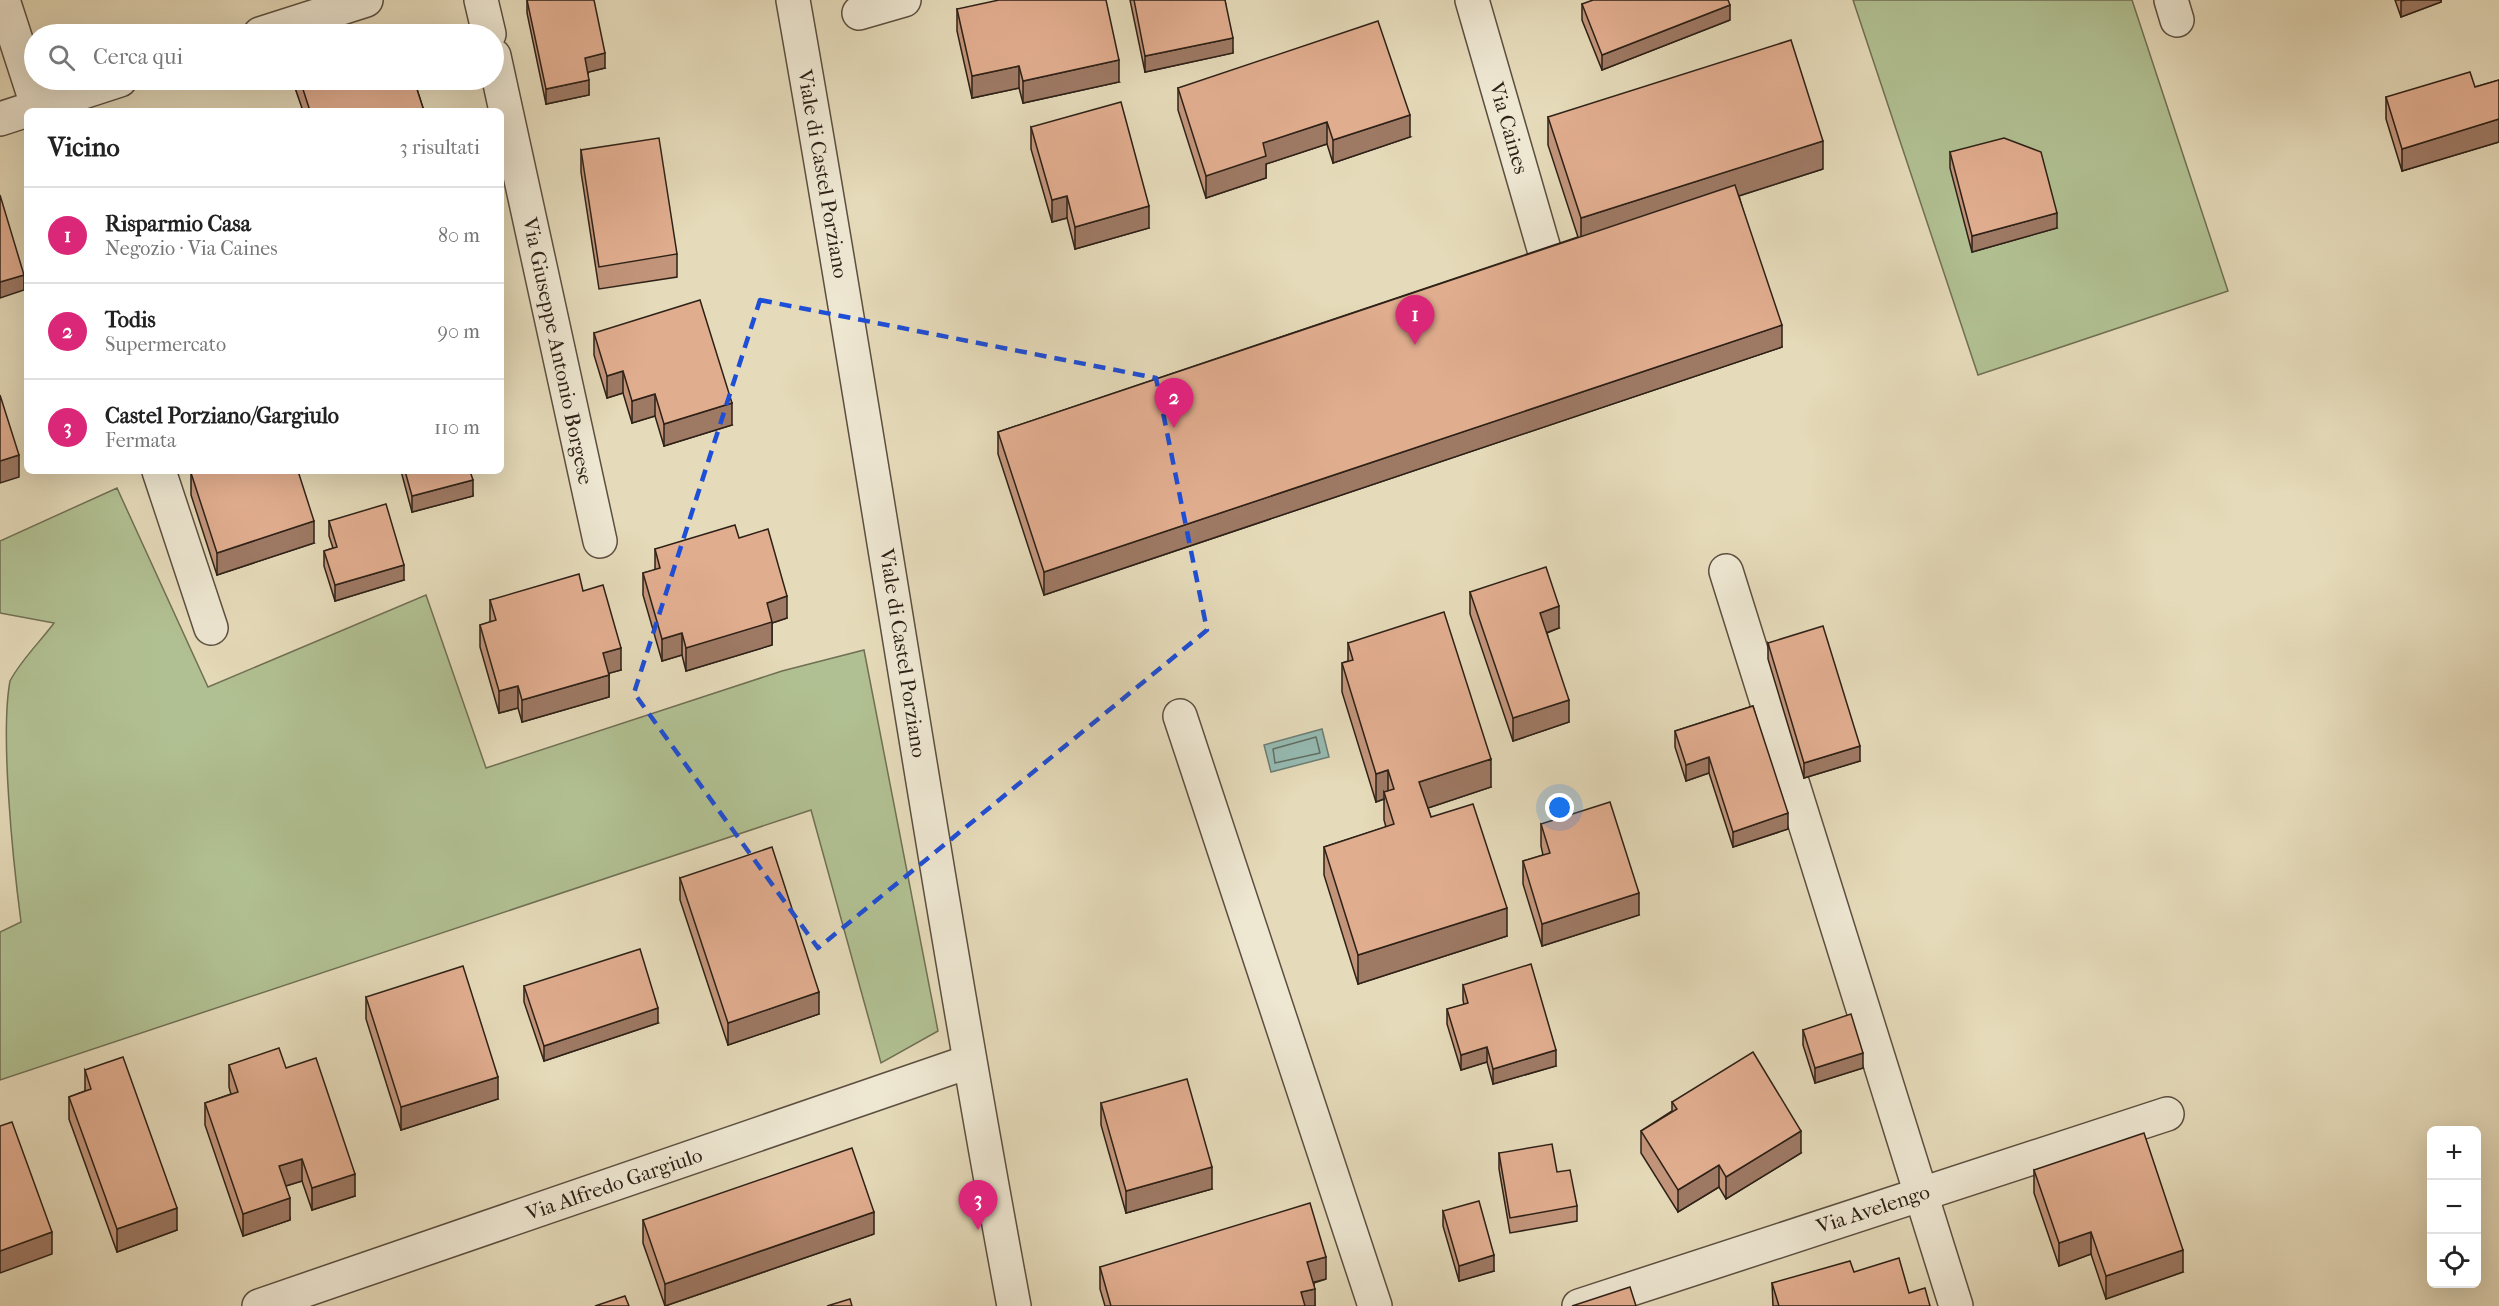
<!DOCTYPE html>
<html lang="it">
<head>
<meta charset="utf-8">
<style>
  :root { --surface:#fff; --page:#f2f2f2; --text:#222; --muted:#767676; --line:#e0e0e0; --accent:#db2777 }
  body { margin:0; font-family:"IM FELL French Canon",serif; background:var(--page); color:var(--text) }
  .controls { position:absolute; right:18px; bottom:18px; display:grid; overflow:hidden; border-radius:9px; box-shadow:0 6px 24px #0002 }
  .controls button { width:54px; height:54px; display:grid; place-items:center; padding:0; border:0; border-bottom:2px solid var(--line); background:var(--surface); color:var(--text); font:30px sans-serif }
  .you { position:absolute; left:1560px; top:808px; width:21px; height:21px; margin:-15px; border:4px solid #fff; border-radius:50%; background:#1a73e8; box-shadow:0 0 0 9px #1a73e833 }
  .badge { display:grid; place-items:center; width:39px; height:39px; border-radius:50%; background:var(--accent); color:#fff; font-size:20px; font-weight:700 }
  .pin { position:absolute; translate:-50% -50px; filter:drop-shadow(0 2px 3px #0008) }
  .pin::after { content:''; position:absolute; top:32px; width:21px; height:18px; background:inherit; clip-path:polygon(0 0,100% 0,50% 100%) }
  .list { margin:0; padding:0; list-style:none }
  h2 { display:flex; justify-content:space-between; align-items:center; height:78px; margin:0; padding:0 24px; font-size:26px }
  h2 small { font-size:20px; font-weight:400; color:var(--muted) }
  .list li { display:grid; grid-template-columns:39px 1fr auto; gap:18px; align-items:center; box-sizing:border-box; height:96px; padding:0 24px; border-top:2px solid var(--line) }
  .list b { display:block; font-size:22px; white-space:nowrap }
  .list p { margin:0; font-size:20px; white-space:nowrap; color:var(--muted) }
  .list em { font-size:20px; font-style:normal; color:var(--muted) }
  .icon { flex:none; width:33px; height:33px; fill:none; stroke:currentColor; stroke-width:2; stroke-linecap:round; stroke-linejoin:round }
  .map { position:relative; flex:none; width:2499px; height:1306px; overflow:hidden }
  .search { position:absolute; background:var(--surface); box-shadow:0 6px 24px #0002; left:24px; top:24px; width:480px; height:66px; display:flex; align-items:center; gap:15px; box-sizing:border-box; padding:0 21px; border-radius:33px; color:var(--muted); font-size:22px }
  .panel { position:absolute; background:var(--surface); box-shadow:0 6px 24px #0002; left:24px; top:108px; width:480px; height:366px; border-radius:9px }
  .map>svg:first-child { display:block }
  .green { fill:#b1c092; stroke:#707054; stroke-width:1.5 }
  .water { fill:#96bab2; stroke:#6c7d74; stroke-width:1.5 }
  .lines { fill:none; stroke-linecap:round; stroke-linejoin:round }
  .shore { stroke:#626e64; stroke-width:1.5 }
  .minor-casing { stroke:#5c4f40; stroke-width:36 }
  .minor { stroke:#eee7d2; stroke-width:33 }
  .wall { fill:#c2957b; stroke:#2e2117; stroke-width:1.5 }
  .shaded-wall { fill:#9e7964; stroke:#2e2117; stroke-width:1.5 }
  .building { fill:#e1ad8f; stroke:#2e2117; stroke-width:1.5 }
  .marked { fill:none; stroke:#1d4ed8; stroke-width:4.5; stroke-dasharray:12 8; stroke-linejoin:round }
  .labels { text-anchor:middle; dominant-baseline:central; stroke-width:5; stroke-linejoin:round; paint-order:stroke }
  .street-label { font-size:21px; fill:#2e2117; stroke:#eee7d2 }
</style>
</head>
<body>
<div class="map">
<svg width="2499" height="1306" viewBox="0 0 2499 1306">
  <rect width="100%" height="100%" fill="#e5dab9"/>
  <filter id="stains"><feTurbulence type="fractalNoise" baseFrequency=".00333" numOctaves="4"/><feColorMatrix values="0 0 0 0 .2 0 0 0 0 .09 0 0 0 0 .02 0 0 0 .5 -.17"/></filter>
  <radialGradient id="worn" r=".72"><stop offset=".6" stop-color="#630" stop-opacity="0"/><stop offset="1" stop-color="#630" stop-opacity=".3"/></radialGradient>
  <!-- green -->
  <g class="green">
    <polygon points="1853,0 2132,0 2228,291 1978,375"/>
    <path d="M117,488L208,687L426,595L486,768L782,671L864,650L938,1031L881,1063L811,810L0,1080V932L21,922C13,861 0,735 10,681C21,660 40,642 54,623L0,613V541Z"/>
  </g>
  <!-- water -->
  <polygon class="water" points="1322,729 1329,757 1271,772 1264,745"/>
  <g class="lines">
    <!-- shore -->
    <polygon class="shore" points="1316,737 1320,753 1275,763 1273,749"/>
    <defs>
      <g id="minor">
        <polyline points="3,0 39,111"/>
        <polyline points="481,0 489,34"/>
        <path d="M793,0C870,435 933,872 1014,1306"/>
        <polyline points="1472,0 1546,256"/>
        <polyline points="2171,0 2177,20"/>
        <polyline points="859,13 904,0"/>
        <polyline points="260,34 366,0"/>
        <polyline points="494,56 600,541"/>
        <polyline points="0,119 120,80"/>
        <polyline points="159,471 211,628"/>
        <polyline points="1726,571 1956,1306"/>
        <polyline points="1180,716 1375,1306"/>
        <polyline points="259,1306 968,1062"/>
        <polyline points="1579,1306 2167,1114"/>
      </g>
    </defs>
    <!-- minor casing -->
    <use href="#minor" class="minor-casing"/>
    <!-- minor -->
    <use href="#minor" class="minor"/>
  </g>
  <!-- wall -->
  <g class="wall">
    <polygon points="527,0 605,68 588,72 589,95 546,104 527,13"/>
    <polygon points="1130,0 1225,0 1233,53 1145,72"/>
    <polygon points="2395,0 2441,0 2441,2 2401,17"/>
    <polygon points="1582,4 1730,20 1602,70 1582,20"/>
    <polygon points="957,9 1119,82 1023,103 1019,88 972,98 957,31"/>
    <polygon points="294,80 414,80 424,111 303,111 294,85"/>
    <polygon points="2499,80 2499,142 2402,171 2386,119 2386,97 2475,87"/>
    <polygon points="1178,88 1410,137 1333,163 1327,144 1266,164 1266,178 1206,198 1178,110"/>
    <polygon points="1548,117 1823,169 1739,196 1782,347 1044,595 998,454 998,432 1578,237 1548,145"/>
    <polygon points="1031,127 1149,228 1075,249 1067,218 1052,222 1031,149"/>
    <polygon points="581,150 677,254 677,277 599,289 581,172"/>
    <polygon points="1950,152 2057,228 1972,252 1950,168"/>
    <polygon points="594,333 732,425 664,446 655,416 632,423 623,393 607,398 594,355"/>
    <polygon points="401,471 470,471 473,496 412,512"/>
    <polygon points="191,473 314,543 217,575 191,495"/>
    <polygon points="329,521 404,580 335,601 324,566 324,551 333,548 329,536"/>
    <polygon points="739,538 787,618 772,623 772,645 686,671 682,655 662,661 643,595 643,573 655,570 655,549"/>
    <polygon points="583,591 621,670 609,673 609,697 522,722 518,708 499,713 480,647 480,625 490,622 490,600"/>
    <polygon points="1470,592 1559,628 1547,633 1569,722 1513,741 1470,614"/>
    <polygon points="1348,643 1491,787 1428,808 1431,817 1507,936 1358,984 1324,875 1324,847 1386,827 1384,820 1384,799 1376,802 1342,692 1342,663 1348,661"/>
    <polygon points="1768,643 1860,761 1804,778 1768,659"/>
    <polygon points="1753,706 1788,829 1733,847 1709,773 1686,781 1675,747 1675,731"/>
    <polygon points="1541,824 1639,915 1542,946 1523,884 1523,861 1543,855 1541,846"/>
    <polygon points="680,878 819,1014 728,1045 680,900"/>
    <polygon points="1463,985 1556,1066 1493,1084 1487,1062 1461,1070 1447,1024 1447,1009 1464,1005 1463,1000"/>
    <polygon points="524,986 658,1023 544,1061 524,1002"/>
    <polygon points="366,997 498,1099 401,1130 366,1019"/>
    <polygon points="1803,1030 1863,1068 1815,1083 1803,1045"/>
    <polygon points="229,1065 286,1068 355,1196 312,1210 302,1181 286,1186 290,1220 243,1236 205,1125 205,1103 231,1094 229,1087"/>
    <polygon points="85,1070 177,1230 117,1252 69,1119 69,1097 85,1091"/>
    <polygon points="1672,1102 1801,1153 1726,1199 1719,1187 1678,1212 1641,1153 1641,1131 1672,1111"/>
    <polygon points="1101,1103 1212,1189 1126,1213 1101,1125"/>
    <polygon points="1499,1153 1557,1172 1577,1206 1577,1221 1510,1233 1499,1169"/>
    <polygon points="2034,1170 2183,1272 2106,1299 2091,1254 2059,1266 2034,1193"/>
    <polygon points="1443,1211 1494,1271 1459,1281 1443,1226"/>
    <polygon points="643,1220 874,1234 665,1306 643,1243"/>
    <polygon points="1100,1267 1326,1279 1314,1283 1315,1306 1105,1306 1100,1289"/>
    <polygon points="1854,1272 1909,1293 1930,1306 1773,1306 1772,1283"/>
  </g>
  <!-- shaded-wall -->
  <g class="shaded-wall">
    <polygon points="2405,0 2441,0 2441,2 2401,17 2401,1"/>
    <polygon points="1730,5 1730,20 1602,70 1602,55"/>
    <polygon points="1233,38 1233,53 1145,72 1145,56"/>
    <polygon points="605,53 605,68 585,73 585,58"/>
    <polygon points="1119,60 1119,82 1023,103 1023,81"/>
    <polygon points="1019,66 1019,88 972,98 972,76"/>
    <polygon points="589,80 589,95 546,104 546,89"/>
    <polygon points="1410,115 1410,137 1333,163 1333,140"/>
    <polygon points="2499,119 2499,142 2402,171 2402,149"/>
    <polygon points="1327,122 1327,144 1266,164 1266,178 1206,198 1206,176 1263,143"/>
    <polygon points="1823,141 1823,169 1581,246 1581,218"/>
    <polygon points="1067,196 1067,218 1052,222 1052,200"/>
    <polygon points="1149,206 1149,228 1075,249 1075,227"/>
    <polygon points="2057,213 2057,228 1972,252 1972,236"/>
    <polygon points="24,275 24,290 0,298 0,282"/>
    <polygon points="1782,325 1782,347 1044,595 1044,572"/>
    <polygon points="623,371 623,393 607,398 607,376"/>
    <polygon points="655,394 655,416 632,423 632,401"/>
    <polygon points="732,403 732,425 664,446 664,424"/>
    <polygon points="19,455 19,477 0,483 0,461"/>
    <polygon points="473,480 473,496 412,512 412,496"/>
    <polygon points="314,521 314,543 217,575 217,553"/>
    <polygon points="404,565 404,580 335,601 335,585"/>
    <polygon points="787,596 787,618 772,623 772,645 686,671 686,648 767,603"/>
    <polygon points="1559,606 1559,628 1540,635 1540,613"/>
    <polygon points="682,633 682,655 662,661 662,639"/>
    <polygon points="621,648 621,670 603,675 603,653"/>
    <polygon points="609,675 609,697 522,722 522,700"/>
    <polygon points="518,686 518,708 499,713 499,691"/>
    <polygon points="1569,700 1569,722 1513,741 1513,718"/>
    <polygon points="1860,746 1860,761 1804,778 1804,763"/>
    <polygon points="1709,757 1709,773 1686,781 1686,765"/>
    <polygon points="1491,759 1491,787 1419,811 1419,782"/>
    <polygon points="1388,770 1388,798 1384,792 1384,799 1376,802 1376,774"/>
    <polygon points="1788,813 1788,829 1733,847 1733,832"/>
    <polygon points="1639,893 1639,915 1542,946 1542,924"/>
    <polygon points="1507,908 1507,936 1358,984 1358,955"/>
    <polygon points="819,992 819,1014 728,1045 728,1023"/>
    <polygon points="658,1008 658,1023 544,1061 544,1046"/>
    <polygon points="1487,1047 1487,1062 1461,1070 1461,1055"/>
    <polygon points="1556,1050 1556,1066 1493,1084 1493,1069"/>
    <polygon points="1863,1053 1863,1068 1815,1083 1815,1068"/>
    <polygon points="498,1077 498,1099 401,1130 401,1107"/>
    <polygon points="1801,1131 1801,1153 1726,1199 1726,1177"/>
    <polygon points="302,1159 302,1181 279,1188 279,1166"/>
    <polygon points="1719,1165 1719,1187 1678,1212 1678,1190"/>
    <polygon points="1212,1167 1212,1189 1126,1213 1126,1191"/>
    <polygon points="355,1174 355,1196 312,1210 312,1188"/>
    <polygon points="290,1198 290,1220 243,1236 243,1214"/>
    <polygon points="177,1208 177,1230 117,1252 117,1229"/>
    <polygon points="874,1212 874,1234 665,1306 665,1284"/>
    <polygon points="52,1232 52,1254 0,1273 0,1251"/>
    <polygon points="2091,1232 2091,1254 2059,1266 2059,1243"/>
    <polygon points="2183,1250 2183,1272 2106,1299 2106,1276"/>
    <polygon points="1494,1255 1494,1271 1459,1281 1459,1266"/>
    <polygon points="1326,1257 1326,1279 1307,1284 1307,1262"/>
    <polygon points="1315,1289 1315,1306 1301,1306 1301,1292"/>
  </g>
  <!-- building -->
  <g class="building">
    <polygon points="527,0 594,0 605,53 585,58 589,80 546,89"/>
    <polygon points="999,0 1106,0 1119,60 1023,81 1019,66 972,76 957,9"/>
    <polygon points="1134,0 1225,0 1233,38 1145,56"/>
    <polygon points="1593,0 1728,0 1730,5 1602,55 1582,4"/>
    <polygon points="1378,21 1410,115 1333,140 1327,122 1263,143 1266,156 1206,176 1178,88"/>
    <polygon points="397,28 399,34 377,34"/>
    <polygon points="1791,40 1823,141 1581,218 1548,117"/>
    <polygon points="2470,72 2475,87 2499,80 2499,119 2402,149 2386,97"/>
    <polygon points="300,80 414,80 424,111 310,111"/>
    <polygon points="1121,102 1149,206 1075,227 1067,196 1052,200 1031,127"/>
    <polygon points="659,138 677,254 599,267 581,150"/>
    <polygon points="2004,138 2041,152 2057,213 1972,236 1950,152"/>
    <polygon points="1735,185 1782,325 1044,572 998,432"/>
    <polygon points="0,195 24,275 0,282"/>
    <polygon points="700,300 732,403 664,424 655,394 632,401 623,371 607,376 594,333"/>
    <polygon points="0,395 19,455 0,461"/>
    <polygon points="197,471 298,471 314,521 217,553 191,473"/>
    <polygon points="405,471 470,471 473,480 412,496"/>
    <polygon points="386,504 404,565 335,585 324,551 337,547 329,521"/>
    <polygon points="735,525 739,538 768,529 787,596 767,603 772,622 686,648 682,633 662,639 643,573 660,568 655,549"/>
    <polygon points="1546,567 1559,606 1540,613 1569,700 1513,718 1470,592"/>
    <polygon points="579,574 583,591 603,585 621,648 603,653 609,675 522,700 518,686 499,691 480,625 496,620 490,600"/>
    <polygon points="1444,612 1491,759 1419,782 1431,817 1473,804 1507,908 1358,955 1324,847 1394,824 1384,792 1394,789 1388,770 1376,774 1342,663 1353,660 1348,643"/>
    <polygon points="1823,626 1860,746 1804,763 1768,643"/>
    <polygon points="1753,706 1788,813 1733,832 1709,757 1686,765 1675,731"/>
    <polygon points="1610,802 1639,893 1542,924 1523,861 1550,853 1541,824"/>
    <polygon points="772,847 819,992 728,1023 680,878"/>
    <polygon points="640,949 658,1008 544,1046 524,986"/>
    <polygon points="1531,964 1556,1050 1493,1069 1487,1047 1461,1055 1447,1009 1468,1003 1463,985"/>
    <polygon points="463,966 498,1077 401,1107 366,997"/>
    <polygon points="1851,1014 1863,1053 1815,1068 1803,1030"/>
    <polygon points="279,1048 286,1068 316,1058 355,1174 312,1188 302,1159 279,1166 290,1198 243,1214 205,1103 238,1092 229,1065"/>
    <polygon points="1753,1052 1801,1131 1726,1177 1719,1165 1678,1190 1641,1131 1677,1109 1672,1102"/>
    <polygon points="123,1057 177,1208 117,1229 69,1097 91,1089 85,1070"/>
    <polygon points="1187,1079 1212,1167 1126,1191 1101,1103"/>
    <polygon points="12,1122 52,1232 0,1251 0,1126"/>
    <polygon points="2144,1133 2183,1250 2106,1276 2091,1232 2059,1243 2034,1170"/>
    <polygon points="1552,1144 1557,1172 1570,1170 1577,1206 1510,1218 1499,1153"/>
    <polygon points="852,1148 874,1212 665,1284 643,1220"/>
    <polygon points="1479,1201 1494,1255 1459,1266 1443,1211"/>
    <polygon points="1310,1203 1326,1257 1307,1262 1315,1289 1301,1292 1305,1306 1111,1306 1100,1267"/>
    <polygon points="1899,1258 1909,1293 1925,1288 1930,1306 1779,1306 1772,1283 1850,1261 1854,1272"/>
    <polygon points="1630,1287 1636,1306 1572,1306"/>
    <polygon points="625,1296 629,1306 595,1306"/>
    <polygon points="850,1299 852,1306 827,1306"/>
  </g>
  <!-- marked area -->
  <path class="marked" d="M760,300L1156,378L1207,630L818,948L634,693Z"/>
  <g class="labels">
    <!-- street labels -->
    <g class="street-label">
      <text transform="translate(1509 128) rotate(74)">Via Caines</text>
      <text transform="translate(823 174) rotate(80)">Viale di Castel Porziano</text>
      <text transform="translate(558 351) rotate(78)">Via Giuseppe Antonio Borgese</text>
      <text transform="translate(903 653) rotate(81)">Viale di Castel Porziano</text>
      <text transform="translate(614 1184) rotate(-19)">Via Alfredo Gargiulo</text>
      <text transform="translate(1873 1209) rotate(-18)">Via Avelengo</text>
    </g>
  </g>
  <rect width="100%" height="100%" filter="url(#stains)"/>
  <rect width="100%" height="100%" fill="url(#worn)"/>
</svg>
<div class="controls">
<button>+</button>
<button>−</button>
<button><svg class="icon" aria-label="locate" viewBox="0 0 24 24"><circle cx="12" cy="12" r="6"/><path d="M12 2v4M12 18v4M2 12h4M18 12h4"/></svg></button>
</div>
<div class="you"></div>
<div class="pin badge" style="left:1415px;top:345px">1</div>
<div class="pin badge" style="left:1174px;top:428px">2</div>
<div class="pin badge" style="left:978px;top:1230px">3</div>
<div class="search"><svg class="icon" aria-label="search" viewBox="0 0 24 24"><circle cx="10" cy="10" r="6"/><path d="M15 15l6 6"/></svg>Cerca qui</div>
<section class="panel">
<h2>Vicino<small>3 risultati</small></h2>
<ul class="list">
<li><span class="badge">1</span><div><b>Risparmio Casa</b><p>Negozio · Via Caines</p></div><em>80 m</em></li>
<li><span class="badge">2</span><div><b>Todis</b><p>Supermercato</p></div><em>90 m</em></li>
<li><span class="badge">3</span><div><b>Castel Porziano/Gargiulo</b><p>Fermata</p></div><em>110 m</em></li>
</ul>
</section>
</div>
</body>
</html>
